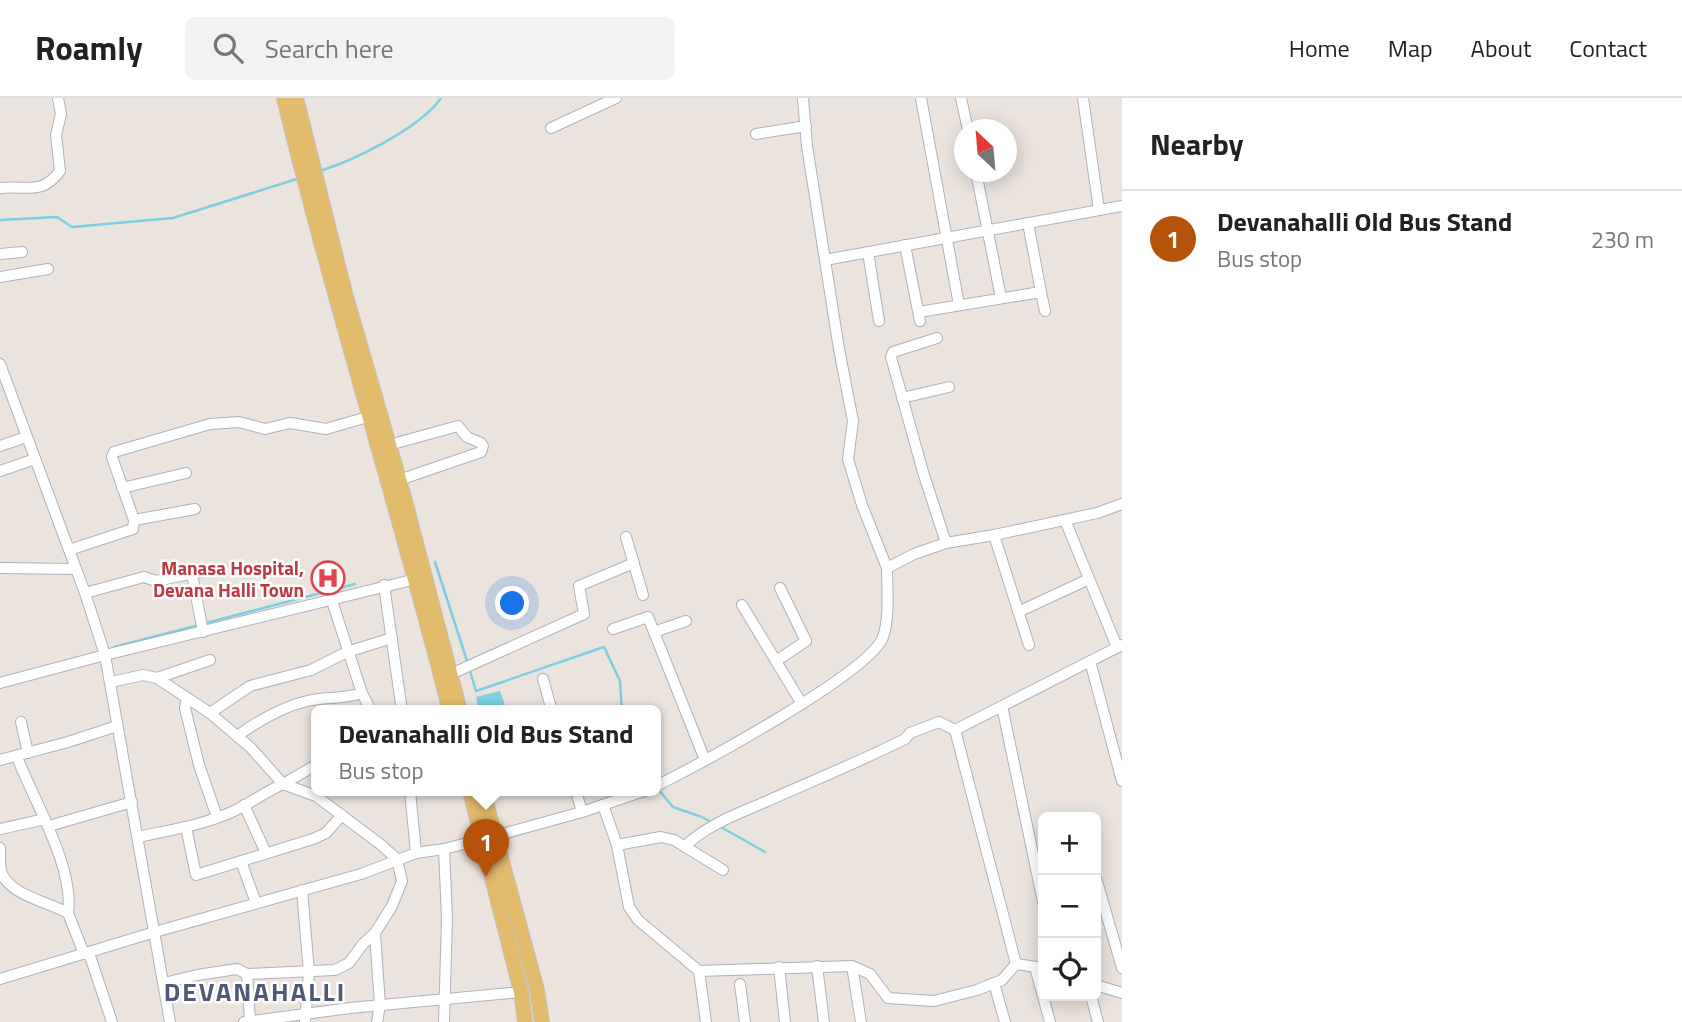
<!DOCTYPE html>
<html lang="en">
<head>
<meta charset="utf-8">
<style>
  :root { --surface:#fff; --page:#f2f2f2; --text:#222; --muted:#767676; --line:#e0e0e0; --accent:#b45309 }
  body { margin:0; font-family:"Titillium Web",sans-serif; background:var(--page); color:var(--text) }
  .controls { position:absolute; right:21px; bottom:21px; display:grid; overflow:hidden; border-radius:10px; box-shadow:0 4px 18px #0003 }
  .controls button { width:63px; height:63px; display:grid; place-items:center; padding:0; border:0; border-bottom:2px solid var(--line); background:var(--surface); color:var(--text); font:35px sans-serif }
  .compass { position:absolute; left:954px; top:21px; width:63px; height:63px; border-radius:50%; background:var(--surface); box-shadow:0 4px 18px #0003; rotate:334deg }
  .you { position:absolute; left:513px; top:506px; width:24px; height:24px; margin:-18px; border:5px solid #fff; border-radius:50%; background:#1a73e8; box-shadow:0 0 0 10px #1a73e833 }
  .badge { display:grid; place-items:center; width:46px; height:46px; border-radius:50%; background:var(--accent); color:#fff; font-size:23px; font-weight:700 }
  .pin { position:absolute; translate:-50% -58px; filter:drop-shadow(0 2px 4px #0008) }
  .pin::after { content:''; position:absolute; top:37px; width:24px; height:21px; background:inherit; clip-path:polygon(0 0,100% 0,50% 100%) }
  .popup { position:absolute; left:311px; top:607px; width:350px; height:91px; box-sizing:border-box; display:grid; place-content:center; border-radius:10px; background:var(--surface); filter:drop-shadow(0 2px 5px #0005); font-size:23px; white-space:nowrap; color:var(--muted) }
  .popup b { font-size:26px; color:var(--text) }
  .popup::after { content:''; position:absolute; left:50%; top:100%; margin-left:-14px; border:14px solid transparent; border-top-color:var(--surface) }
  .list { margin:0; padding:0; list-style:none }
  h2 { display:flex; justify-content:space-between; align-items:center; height:91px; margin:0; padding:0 28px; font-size:30px }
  h2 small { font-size:23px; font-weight:400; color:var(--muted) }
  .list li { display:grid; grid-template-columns:46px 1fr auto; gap:21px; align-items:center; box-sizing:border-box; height:98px; padding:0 28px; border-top:2px solid var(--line) }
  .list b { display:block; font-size:26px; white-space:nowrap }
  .list p { margin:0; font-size:23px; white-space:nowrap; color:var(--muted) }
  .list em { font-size:23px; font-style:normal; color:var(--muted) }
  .icon { flex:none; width:38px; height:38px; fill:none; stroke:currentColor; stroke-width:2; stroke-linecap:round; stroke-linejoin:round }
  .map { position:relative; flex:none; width:1122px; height:924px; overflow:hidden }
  header { display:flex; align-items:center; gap:42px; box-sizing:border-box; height:98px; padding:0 35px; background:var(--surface); border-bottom:2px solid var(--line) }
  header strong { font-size:33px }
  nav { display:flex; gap:38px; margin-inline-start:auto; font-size:24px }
  .search { width:490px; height:63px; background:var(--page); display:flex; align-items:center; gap:18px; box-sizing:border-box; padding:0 24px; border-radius:10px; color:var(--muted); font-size:26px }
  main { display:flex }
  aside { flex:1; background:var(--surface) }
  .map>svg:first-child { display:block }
  .water { fill:#7cd0e2 }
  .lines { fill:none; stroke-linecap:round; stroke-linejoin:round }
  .stream { stroke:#7cd0e2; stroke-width:2.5 }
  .minor-casing { stroke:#aeb1b9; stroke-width:12 }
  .major-casing { stroke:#c3c3c3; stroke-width:16 }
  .minor { stroke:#fff; stroke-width:10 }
  .major { stroke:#e2bc6c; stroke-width:14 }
  .labels { text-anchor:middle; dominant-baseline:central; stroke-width:5; stroke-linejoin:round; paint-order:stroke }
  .health-label { font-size:19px; font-weight:bold; fill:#be3a42; stroke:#fff; text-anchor:end }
  .district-label { font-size:26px; font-weight:bold; letter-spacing:2px; fill:#4f5a76; stroke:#fff }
</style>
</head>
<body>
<header>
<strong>Roamly</strong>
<div class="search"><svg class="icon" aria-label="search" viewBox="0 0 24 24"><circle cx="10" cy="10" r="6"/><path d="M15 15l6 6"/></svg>Search here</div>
<nav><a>Home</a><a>Map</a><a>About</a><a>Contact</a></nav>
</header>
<main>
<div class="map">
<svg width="1122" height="924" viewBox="0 0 1122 924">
  <rect width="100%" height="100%" fill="#ebe4de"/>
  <!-- water -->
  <polygon class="water" points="500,593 507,613 479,613 476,599"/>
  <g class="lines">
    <!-- stream -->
    <g class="stream">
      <path d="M320,73C355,62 420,30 441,0"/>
      <polyline points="0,122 57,119 72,129 173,120 300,80"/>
      <polyline points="435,464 467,563"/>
      <polyline points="206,525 355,486"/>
      <polyline points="114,549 199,527"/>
      <polyline points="470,573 476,593 604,549 620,583 622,613"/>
      <polyline points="658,691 673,709 702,719 713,725"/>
      <polyline points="719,728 765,754"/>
    </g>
    <defs>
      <g id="minor">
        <polyline points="803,0 807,48 839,251 853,323 848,361 862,407 887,470"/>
        <polyline points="921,0 959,207"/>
        <polyline points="961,0 968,32"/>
        <polyline points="1083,0 1099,112"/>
        <polyline points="551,30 616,0"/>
        <polyline points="756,36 806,28"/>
        <polyline points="976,74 1001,200"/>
        <path d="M0,90C27,87 41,98 60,73L56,37L61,16L58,0"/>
        <polyline points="1028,125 1041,194"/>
        <polyline points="905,147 920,223"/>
        <polyline points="868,154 879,223"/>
        <polyline points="0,156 22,154"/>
        <polyline points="825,162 1122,108"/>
        <polyline points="0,179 48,171"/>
        <polyline points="919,214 1041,194 1045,213"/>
        <polyline points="937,240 893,254 891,259 923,374 946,445"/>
        <polyline points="0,266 85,495 105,557 170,924"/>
        <polyline points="902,300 949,289"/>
        <polyline points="389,347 458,328 467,339 481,345 483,348 481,354 399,382"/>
        <polyline points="0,348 26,339"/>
        <polyline points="0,373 35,361"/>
        <polyline points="122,390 186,375"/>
        <polyline points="134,422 112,359 114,354 210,326 239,324 265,331 290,325 326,331 371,318"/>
        <polyline points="1065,422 1117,549"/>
        <polyline points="994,437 1029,547"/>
        <polyline points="626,439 643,497"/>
        <polyline points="69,452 133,431 134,422 195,411"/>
        <polyline points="0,470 76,471"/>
        <polyline points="192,476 203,534"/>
        <polyline points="384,487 402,613"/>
        <polyline points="85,495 144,479 156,483 209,472"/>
        <polyline points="331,500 362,595 371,613"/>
        <polyline points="742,507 802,606"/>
        <polyline points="1018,514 1089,481"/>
        <polyline points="613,531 648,519 705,662"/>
        <polyline points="654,534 686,523"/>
        <polyline points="776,563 806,543 780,490"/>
        <polyline points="1090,563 1122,683"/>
        <polyline points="451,576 584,516 579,488 634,465"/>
        <polyline points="157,580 210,562"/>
        <polyline points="543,581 552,613"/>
        <polyline points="111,584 143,577 157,580 210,615 251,650 283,686 316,667"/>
        <polyline points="0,585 105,557 420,480"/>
        <polyline points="187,600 185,610 199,667 217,719"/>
        <polyline points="1002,608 1043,804"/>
        <polyline points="210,615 250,588 311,572 347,554 392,540"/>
        <polyline points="21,624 28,655"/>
        <polyline points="955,632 1016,866"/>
        <path d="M237,638C258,623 282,609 307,603C325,598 341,602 362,595"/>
        <path d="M17,659C33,701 75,770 68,815"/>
        <polyline points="0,662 68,644 117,628"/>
        <path d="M656,688C696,668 870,575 883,539C890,518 887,492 887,470L914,456L946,445L994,437L1097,415L1122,406"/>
        <polyline points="410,693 416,755"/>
        <polyline points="576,693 582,714"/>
        <polyline points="244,707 266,755"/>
        <polyline points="603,707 617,747 629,809 638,822 699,873 852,868 870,876 888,900 934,903 977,892 1002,882 1016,866 1043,870"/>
        <polyline points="49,728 132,704"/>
        <polyline points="186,729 196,777 313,741 326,735 342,717"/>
        <polyline points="0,731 45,721"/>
        <path d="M138,739C170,732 204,727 234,713C251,705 265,694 283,686L316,698L380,746L397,761L402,783L392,808L375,835L363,846L349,865L335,872L247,876L237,871L197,877L164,885"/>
        <polyline points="617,747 661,739 674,742 723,772"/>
        <path d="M685,748C709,726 735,717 765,704C812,683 859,664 905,641L910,635L939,624L955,632L1122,547"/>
        <path d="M0,750C0,757 0,767 1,773C8,797 49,804 68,815L84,856"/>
        <polyline points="241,763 256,805"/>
        <polyline points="1096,780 1122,870"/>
        <polyline points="302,792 309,874 305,924"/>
        <polyline points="375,835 380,907 377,924"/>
        <polyline points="89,855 112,924"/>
        <polyline points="817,868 824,924"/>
        <polyline points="852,868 861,924"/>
        <polyline points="779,869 785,924"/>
        <polyline points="1035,869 1050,924"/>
        <polyline points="699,873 706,924"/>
        <polyline points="247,876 250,923"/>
        <polyline points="0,881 155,834 361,776 416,755 444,751 495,738 582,714 644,693"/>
        <polyline points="994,885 1005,924"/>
        <polyline points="740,886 745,924"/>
        <polyline points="1096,887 1122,895"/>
        <polyline points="1091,898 1098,924"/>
        <polyline points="244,924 350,910 521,894"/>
        <polyline points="444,924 447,820 444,751"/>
      </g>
      <g id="major">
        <path d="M284,0C334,206 398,408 450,613"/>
        <polyline points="296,0 345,195 403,395 460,613"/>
        <polyline points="470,693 521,894 525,924"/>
        <polyline points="483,693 537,892 542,924"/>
      </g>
    </defs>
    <!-- minor casing -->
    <use href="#minor" class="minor-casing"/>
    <!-- major casing -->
    <use href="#major" class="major-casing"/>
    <!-- minor -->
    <use href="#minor" class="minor"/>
    <!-- major -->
    <use href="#major" class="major"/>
  </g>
  <!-- icons -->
  <defs>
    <symbol id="hospital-ring" viewBox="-11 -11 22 22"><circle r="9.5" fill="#fff" stroke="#e0444e" stroke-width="1.5"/><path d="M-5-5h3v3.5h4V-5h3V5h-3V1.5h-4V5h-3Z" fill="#e0444e"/></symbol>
  </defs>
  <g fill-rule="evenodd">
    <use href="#hospital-ring" x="309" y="461" width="38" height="38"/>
  </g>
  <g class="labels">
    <!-- health labels -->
    <g class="health-label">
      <text x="304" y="469">Manasa Hospital,<tspan x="304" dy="22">Devana Halli Town</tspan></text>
    </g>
    <!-- district labels -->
    <g class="district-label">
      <text x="255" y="893">DEVANAHALLI</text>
    </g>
  </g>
</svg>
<div class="controls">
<button>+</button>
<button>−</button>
<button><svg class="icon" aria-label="locate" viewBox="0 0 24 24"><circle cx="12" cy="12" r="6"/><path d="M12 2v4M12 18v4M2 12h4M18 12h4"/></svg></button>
</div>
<svg class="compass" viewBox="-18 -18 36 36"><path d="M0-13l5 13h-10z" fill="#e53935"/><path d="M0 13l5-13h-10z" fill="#767676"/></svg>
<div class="you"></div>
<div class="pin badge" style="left:486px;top:779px">1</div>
<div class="popup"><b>Devanahalli Old Bus Stand</b>Bus stop</div>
</div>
<aside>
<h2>Nearby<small></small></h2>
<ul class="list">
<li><span class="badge">1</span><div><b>Devanahalli Old Bus Stand</b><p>Bus stop</p></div><em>230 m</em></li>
</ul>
</aside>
</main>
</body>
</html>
